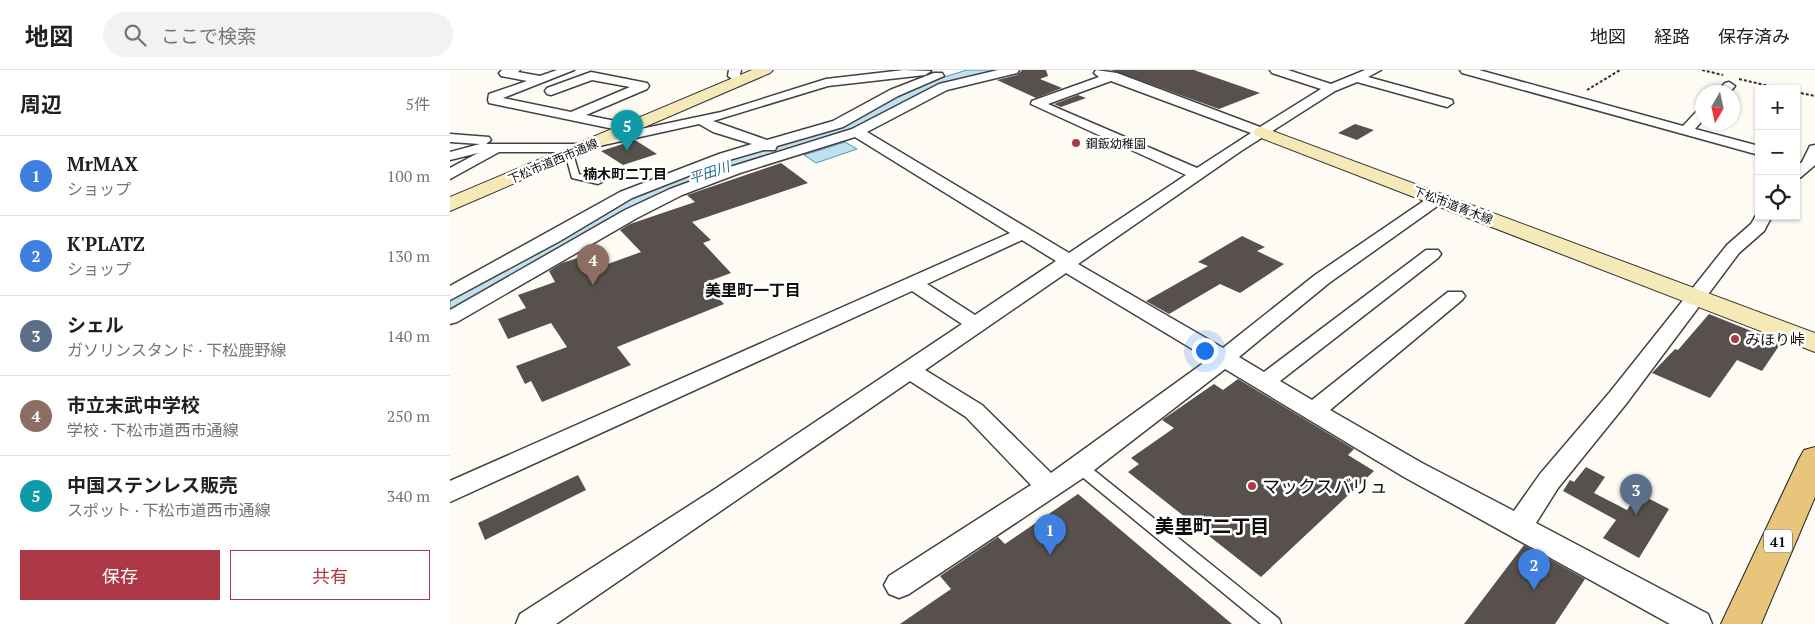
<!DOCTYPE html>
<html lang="ja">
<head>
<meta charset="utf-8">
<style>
  :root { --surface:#fff; --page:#f2f2f2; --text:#202124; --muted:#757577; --line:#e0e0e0; --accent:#ae3946 }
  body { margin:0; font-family:"PT Serif","Noto Sans JP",serif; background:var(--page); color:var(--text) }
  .controls { position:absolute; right:15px; top:15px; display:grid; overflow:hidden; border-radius:0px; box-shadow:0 1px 4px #0004 }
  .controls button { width:45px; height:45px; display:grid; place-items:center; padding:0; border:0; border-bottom:1px solid var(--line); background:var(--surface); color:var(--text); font:25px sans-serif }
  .compass { position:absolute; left:1245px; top:15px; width:45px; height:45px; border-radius:50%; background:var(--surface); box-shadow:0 1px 4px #0004; rotate:189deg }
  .you { position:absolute; left:754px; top:280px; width:18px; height:18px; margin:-12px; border:4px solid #fff; border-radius:50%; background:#1a73e8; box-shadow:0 0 0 8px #1a73e833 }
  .badge { display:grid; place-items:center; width:32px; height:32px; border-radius:50%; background:var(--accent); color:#fff; font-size:16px; font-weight:700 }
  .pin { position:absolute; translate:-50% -41px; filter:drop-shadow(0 1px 2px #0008) }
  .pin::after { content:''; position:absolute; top:26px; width:18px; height:15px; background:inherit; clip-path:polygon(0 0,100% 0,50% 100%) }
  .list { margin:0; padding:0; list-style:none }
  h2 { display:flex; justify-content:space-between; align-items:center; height:65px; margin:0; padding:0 20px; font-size:21px }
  h2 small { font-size:16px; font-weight:400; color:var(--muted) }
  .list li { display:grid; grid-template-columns:32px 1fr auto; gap:15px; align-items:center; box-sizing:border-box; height:80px; padding:0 20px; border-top:1px solid var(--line) }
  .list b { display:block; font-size:19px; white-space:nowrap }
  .list p { margin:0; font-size:16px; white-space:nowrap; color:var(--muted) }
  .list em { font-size:16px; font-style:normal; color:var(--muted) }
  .actions { display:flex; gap:10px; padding:15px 20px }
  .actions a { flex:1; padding:11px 0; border:1px solid var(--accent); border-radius:0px; text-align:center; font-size:18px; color:var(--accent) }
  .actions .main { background:var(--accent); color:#fff }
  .icon { flex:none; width:28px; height:28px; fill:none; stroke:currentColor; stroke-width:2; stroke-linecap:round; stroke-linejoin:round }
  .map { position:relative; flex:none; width:1365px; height:554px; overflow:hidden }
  header { display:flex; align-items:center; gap:30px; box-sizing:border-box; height:70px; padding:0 25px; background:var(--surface); border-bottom:1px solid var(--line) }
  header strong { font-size:24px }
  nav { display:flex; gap:28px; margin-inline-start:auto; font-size:18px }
  .search { width:350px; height:45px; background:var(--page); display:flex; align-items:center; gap:12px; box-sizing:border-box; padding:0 18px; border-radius:28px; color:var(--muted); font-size:19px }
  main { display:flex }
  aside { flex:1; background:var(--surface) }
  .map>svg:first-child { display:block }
  .water { fill:#bee0ef; stroke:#4e98bc }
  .building { fill:#57504d }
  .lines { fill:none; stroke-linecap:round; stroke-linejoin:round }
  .lane-casing { stroke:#424242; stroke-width:3 }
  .street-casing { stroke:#424242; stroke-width:3 }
  .secondary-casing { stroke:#313131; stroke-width:2 }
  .primary-casing { stroke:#202020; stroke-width:2 }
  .path { stroke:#313131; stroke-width:2; stroke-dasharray:3 2; stroke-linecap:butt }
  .lane { fill:#fff; fill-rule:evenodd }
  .street { fill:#fff; fill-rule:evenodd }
  .secondary { fill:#f5eab7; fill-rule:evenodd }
  .primary { fill:#e7c57a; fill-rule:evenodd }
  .poi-dot { fill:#ae3946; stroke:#fff; stroke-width:2 }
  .labels { text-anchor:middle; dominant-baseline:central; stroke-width:5; stroke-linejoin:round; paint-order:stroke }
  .far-poi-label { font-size:12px; fill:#0f0f0f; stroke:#fff; text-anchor:start }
  .far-street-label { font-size:12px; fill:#0f0f0f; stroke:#fff }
  .far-water-label { font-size:14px; font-style:italic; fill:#286b92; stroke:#fff }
  .far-neighbourhood-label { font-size:14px; font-weight:bold; fill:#0f0f0f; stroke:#fff }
  .shield { fill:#fff; stroke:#575757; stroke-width:1 }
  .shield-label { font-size:14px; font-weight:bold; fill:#0f0f0f }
  .poi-label { font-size:15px; fill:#0f0f0f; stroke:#fff; text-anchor:start }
  .neighbourhood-label { font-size:16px; font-weight:bold; fill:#0f0f0f; stroke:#fff }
  .near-poi-label { font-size:18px; fill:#0f0f0f; stroke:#fff; text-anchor:start }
  .near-neighbourhood-label { font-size:19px; font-weight:bold; fill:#0f0f0f; stroke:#fff }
</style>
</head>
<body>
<header>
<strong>地図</strong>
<div class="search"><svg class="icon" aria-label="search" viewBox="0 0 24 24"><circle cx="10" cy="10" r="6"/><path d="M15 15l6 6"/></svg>ここで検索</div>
<nav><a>地図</a><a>経路</a><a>保存済み</a></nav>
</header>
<main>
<aside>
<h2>周辺<small>5件</small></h2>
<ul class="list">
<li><span class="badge" style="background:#3f7fe0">1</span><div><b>MrMAX</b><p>ショップ</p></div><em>100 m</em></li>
<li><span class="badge" style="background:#3f7fe0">2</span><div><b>K'PLATZ</b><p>ショップ</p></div><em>130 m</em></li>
<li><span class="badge" style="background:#5c6f8a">3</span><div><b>シェル</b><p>ガソリンスタンド · 下松鹿野線</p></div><em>140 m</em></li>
<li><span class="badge" style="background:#8d6e63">4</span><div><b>市立末武中学校</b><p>学校 · 下松市道西市通線</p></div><em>250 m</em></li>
<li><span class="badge" style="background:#0f9aa8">5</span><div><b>中国ステンレス販売</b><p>スポット · 下松市道西市通線</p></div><em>340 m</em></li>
</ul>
<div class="actions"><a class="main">保存</a><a>共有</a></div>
</aside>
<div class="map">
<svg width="1365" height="554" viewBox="0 0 1365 554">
  <rect width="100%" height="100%" fill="#fdfbf3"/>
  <!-- water -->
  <g class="water">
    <polygon points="517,0 551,0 480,20 399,62 289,95 0,243 0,229 176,130 269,92 359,66 468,15"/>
    <polygon points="395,72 407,79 366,93 354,85"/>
  </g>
  <!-- building -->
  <g class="building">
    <polygon points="572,0 596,0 598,6 590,9 612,18 586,28 547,10 567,5"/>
    <polygon points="661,0 744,0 810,23 769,39"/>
    <polygon points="628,25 636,28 611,37 604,34"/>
    <polygon points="905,54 924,60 907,70 888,63"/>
    <polygon points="185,70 207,84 173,95 151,81"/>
    <polygon points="331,93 358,113 242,152 261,170 253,173 281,203 254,213 274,234 167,277 181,295 92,332 81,311 75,314 66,296 117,277 101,253 58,269 48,249 76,238 68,225 105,212 99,201 112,193 146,182 155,195 191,182 170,160 180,154 245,132 237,125"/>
    <polygon points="792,166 815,177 807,181 834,194 790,223 770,214 719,244 696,231 758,196 748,192"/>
    <polygon points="1259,244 1331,273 1312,301 1287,290 1260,328 1202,303 1225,279 1228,280"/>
    <polygon points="788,309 904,379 898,385 924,401 811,507 678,402 689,394 681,388 724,358 712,350 764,314 773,320"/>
    <polygon points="1136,397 1155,407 1144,423 1177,440 1188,423 1219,439 1189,488 1153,468 1166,450 1113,421 1120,410 1124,412"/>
    <polygon points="128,405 136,420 35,470 28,453"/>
    <polygon points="628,424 782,554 450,554 501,519 490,506 548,467 555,474"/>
    <polygon points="1074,475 1135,509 1105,554 1014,554"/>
  </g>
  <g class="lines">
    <defs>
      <g id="lane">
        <polygon points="110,85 124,87 129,104 152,112 148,114 122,108 117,90 110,89"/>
        <polygon points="630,392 635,393 829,549 831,554 811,554 625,401 623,397 625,393"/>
      </g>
      <g id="street">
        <polygon points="52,0 70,0 68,2 90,6 107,0 124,0 53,28 121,42 180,17 142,10 101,25 97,24 95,21 97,18 141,2 197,13 199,16 197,19 136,45 185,55 186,60 271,42 376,9 454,0 481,1 475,5 378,16 263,51 317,70 383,51 440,20 484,3 492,3 494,6 448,26 393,57 327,76 325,80 314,80 279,90 182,128 110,171 0,230 0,216 170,122 269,84 302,74 263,62 249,54 149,76 144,75 142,72 144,69 178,62 39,33 38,30 39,24 77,11 51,6 49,3"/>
        <polygon points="279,0 291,0 290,5 297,10 295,13 287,13 278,6"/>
        <path d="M548,0H569L567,3L497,20L417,62L619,183L736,105L581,34L582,31L649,7L644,3L646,0L667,3L810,57L871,19L822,3L820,0H838L881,14L915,0H931L918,7L1002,30L1003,33L997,37L907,12L885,21L791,81L628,194L773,278L865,205L981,126H993L995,129L993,132L879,213L789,287L814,302L976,180H988L991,184L988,188L830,311L862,330L998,222H1012L1015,226L1012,230L880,340L972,393L1064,441L1090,404L1160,322L1277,175L1301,154L1308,142L1309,146H1322L1314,161L1289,183L1176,334L1108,418L1086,453L1258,544L1262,554H1220L954,407L775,299L639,404L459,524L449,528L439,524L434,515L439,506L581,415L516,347L460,311L106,554H66L70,544L265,419L512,254L462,221L0,432V411L560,163L405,67L290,103L232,125L187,148L7,252L0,254V240L175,140L220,119L280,97L402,59L489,14ZM661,11L801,63L747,98L598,34ZM572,170L606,191L525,245L477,214ZM616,203L759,289L601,403L532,335L475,300Z"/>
        <polygon points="1010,0 1029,0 1233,56 1247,41 1252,40 1252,51 1245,59 1309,76 1309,85 1012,3"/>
        <polygon points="1279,12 1285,16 1280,22 1267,22 1275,13"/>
        <polygon points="0,64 39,67 41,70 36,74 133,74 140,78 133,82 49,82 0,109 0,98 28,83 0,90 0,82 30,74 0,72"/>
        <polygon points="1365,75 1365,95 1351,107 1346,109 1346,96 1352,92 1360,76"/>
      </g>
      <g id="secondary">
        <polygon points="302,0 323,0 320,3 0,141 0,127"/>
        <polygon points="812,57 1365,263 1365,282 806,66 803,62 806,58"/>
      </g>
      <polygon id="primary" points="1365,377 1365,427 1311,554 1271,554 1349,389 1354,380"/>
    </defs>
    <!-- lane casing -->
    <use href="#lane" class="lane-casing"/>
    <!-- street casing -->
    <use href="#street" class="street-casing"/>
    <!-- secondary casing -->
    <use href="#secondary" class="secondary-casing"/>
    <!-- primary casing -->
    <use href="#primary" class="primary-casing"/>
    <!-- path -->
    <g class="path">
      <polyline points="1252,0 1273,5"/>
      <polyline points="1289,9 1332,19"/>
      <polyline points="1137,20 1170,0"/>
      <polyline points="1346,22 1365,26"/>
    </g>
    <!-- lane -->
    <use href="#lane" class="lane"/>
    <!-- street -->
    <use href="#street" class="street"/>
    <!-- secondary -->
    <use href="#secondary" class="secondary"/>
    <!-- primary -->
    <use href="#primary" class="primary"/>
  </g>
  <!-- markers -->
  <g class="poi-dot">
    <circle cx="626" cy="73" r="5"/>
    <circle cx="1285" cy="269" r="5"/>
    <circle cx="802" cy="416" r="5"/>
  </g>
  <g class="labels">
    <!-- far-poi labels -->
    <g class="far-poi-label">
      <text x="636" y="73">鋼鈑幼稚園</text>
    </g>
    <!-- far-street labels -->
    <g class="far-street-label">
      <text transform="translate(103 91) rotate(-23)">下松市道西市通線</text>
      <text transform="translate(1003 135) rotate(21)">下松市道青木線</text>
    </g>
    <!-- far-water labels -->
    <g class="far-water-label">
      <text transform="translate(259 102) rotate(-18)">平田川</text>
    </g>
    <!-- far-neighbourhood labels -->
    <g class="far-neighbourhood-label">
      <text x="175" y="103">楠木町二丁目</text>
    </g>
    <!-- shield labels -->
    <rect class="shield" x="1314" y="459.5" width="28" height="23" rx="4"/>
    <g class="shield-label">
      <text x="1328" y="471">41</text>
    </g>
    <!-- poi labels -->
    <g class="poi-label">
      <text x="1295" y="269">みほり峠</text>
    </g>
    <!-- neighbourhood labels -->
    <g class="neighbourhood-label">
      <text x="303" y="220">美里町一丁目</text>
    </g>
    <!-- near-poi labels -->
    <g class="near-poi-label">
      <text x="812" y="416">マックスバリュ</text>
    </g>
    <!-- near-neighbourhood labels -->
    <g class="near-neighbourhood-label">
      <text x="762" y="455">美里町二丁目</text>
    </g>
  </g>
</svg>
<div class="controls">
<button>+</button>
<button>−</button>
<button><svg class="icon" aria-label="locate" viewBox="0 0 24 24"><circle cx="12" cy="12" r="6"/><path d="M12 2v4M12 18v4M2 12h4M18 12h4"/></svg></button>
</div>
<svg class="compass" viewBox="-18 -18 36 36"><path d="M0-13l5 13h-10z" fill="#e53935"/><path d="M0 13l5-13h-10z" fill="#757577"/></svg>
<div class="you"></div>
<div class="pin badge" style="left:600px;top:485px;background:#3f7fe0">1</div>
<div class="pin badge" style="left:1084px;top:520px;background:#3f7fe0">2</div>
<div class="pin badge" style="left:1186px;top:445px;background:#5c6f8a">3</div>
<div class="pin badge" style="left:143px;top:215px;background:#8d6e63">4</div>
<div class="pin badge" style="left:177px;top:81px;background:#0f9aa8">5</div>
</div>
</main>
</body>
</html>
